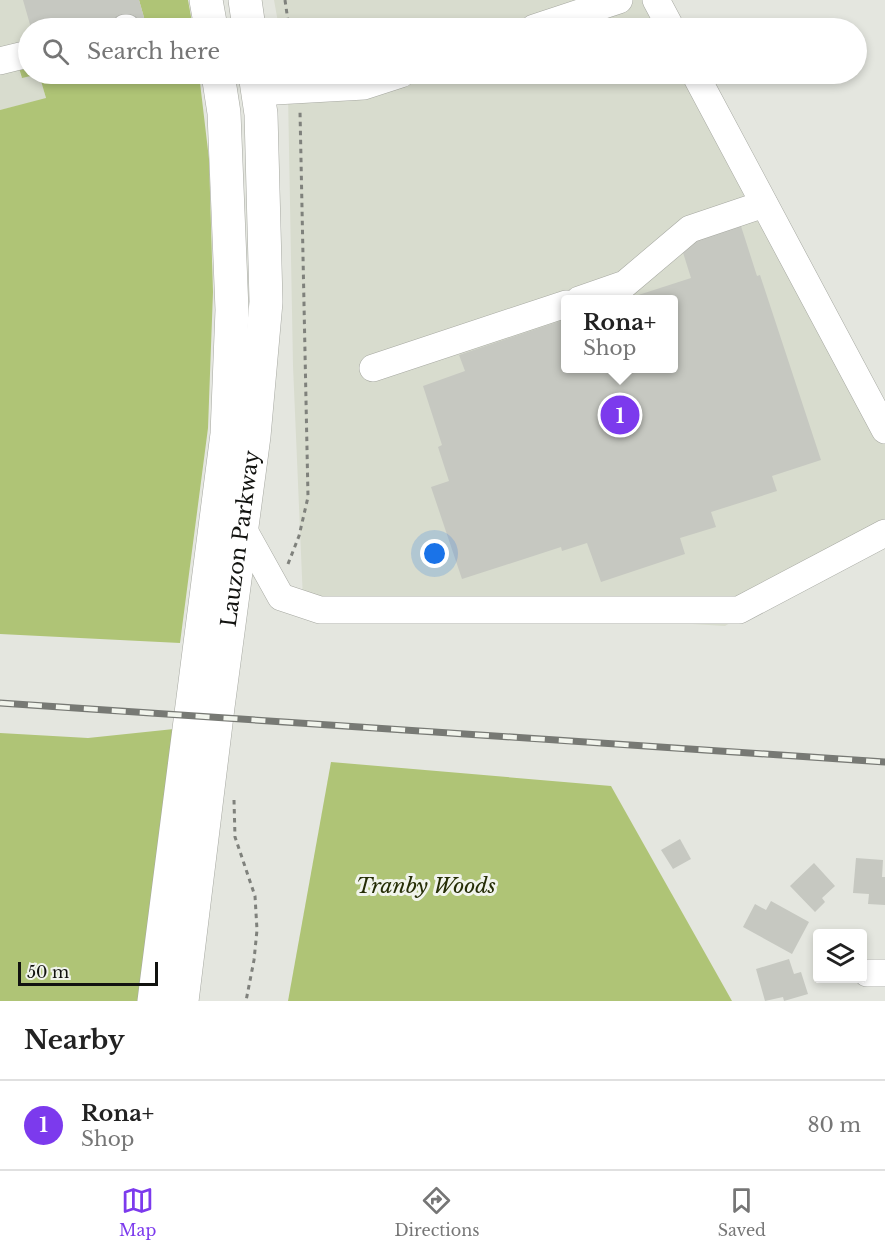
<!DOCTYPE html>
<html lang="en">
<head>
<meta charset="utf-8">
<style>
  :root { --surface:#fff; --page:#f6f6f6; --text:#222; --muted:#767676; --line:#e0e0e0; --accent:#7c3aed }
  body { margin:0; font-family:"Libre Baskerville",serif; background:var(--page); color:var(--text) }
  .controls { position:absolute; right:18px; bottom:18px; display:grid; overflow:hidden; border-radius:6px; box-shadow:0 3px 9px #0003 }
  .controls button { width:54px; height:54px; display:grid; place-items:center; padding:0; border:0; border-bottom:2px solid var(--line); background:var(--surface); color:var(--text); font:30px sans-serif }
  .scale { position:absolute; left:18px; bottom:15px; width:140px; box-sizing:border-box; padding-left:6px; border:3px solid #121310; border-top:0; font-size:16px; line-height:21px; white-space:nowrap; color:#121310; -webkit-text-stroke:4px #f1f4ec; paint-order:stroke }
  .you { position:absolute; left:435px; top:554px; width:21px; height:21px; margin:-15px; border:4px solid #fff; border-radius:50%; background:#1a73e8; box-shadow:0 0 0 9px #1a73e833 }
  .badge { display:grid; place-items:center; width:39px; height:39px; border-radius:50%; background:var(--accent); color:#fff; font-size:20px; font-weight:700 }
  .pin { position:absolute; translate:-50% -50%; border:3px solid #fff; box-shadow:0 2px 6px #0006 }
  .popup { position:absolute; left:561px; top:295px; width:117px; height:78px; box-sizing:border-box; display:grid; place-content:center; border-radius:6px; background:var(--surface); filter:drop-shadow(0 2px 4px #0005); font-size:20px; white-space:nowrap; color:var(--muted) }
  .popup b { font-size:22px; color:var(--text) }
  .popup::after { content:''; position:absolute; left:50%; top:100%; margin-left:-12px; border:12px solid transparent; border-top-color:var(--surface) }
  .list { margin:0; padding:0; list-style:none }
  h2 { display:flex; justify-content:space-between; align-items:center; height:78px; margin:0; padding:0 24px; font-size:26px }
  h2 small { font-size:20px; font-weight:400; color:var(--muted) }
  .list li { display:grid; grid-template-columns:39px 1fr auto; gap:18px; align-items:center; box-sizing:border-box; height:90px; padding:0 24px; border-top:2px solid var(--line) }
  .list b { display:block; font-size:22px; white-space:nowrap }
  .list p { margin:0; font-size:20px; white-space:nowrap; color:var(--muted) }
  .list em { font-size:20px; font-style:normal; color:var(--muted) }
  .icon { flex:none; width:33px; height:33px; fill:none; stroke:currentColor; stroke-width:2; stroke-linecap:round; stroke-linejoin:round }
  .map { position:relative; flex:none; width:885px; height:1001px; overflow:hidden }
  .search { position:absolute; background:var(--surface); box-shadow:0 3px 9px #0003; left:18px; right:18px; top:18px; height:66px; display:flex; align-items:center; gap:15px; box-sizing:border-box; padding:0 21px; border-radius:33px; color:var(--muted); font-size:22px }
  .sheet { height:168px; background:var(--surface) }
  nav { display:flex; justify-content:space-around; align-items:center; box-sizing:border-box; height:84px; border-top:2px solid var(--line); background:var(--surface); font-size:16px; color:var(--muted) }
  nav a { display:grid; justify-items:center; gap:3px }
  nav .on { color:var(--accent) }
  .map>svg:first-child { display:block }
  .built { fill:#d8dcce; fill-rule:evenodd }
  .green { fill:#afc476 }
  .building { fill:#c6c8c1 }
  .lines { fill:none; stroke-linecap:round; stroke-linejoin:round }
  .minor-casing { stroke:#a6a8a1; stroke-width:28 }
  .major-casing { stroke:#a6a8a1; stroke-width:34 }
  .path { stroke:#7f817c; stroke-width:3; stroke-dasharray:4.5 4.5; stroke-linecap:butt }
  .minor { stroke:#fff; stroke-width:27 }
  .major { stroke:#fff; stroke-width:33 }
  .rail-casing { stroke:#777974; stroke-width:7 }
  .rail { stroke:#f1f4ec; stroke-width:4.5; stroke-dasharray:14; stroke-linecap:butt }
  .labels { text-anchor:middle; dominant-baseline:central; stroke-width:6; stroke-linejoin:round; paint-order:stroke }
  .street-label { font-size:21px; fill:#121310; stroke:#f1f4ec }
  .park-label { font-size:21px; font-style:italic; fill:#252d05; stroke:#f1f4ec }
</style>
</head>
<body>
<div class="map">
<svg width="885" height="1001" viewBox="0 0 885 1001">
  <rect width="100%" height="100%" fill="#e4e6df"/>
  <!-- built -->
  <g class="built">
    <polygon points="0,0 139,0 147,28 28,28 28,65 19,68 21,77 40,74 46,99 0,110"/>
    <polygon points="274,0 662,0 678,28 279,28"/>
    <path d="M285,74H702L885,412V531L725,626L303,600L293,366L288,94ZM566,300H674V368H566Z"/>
  </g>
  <!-- green -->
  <g class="green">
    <polygon points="139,0 188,0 193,28 147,28"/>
    <polygon points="28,65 28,74 199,74 209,159 213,292 208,428 180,643 0,634 0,110 46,98 39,74 22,78 19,68"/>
    <polygon points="174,729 141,1001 0,1001 0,733 88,738"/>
    <polygon points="331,762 611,786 732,1001 288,1001"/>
  </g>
  <!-- building -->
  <g class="building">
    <polygon points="23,0 139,0 147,28 127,28 123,16 76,28 31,28"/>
    <polygon points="740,223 757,276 760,275 821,460 772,476 777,491 711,512 716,527 680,538 685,554 601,582 587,543 562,551 561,547 462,579 431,487 449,481 438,447 442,445 423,386 465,371 459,355 566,319 566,368 674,368 674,300 626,299 691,278 680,243"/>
    <polygon points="680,839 691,859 673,869 661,850"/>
    <polygon points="856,858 883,860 882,877 885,877 885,905 868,904 869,894 853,893"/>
    <polygon points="814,863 835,886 822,898 825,902 815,912 790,886"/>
    <polygon points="771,901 809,922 792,954 743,927 755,904 766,910"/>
    <polygon points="789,959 794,974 801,972 808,994 784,1001 783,997 765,1001 756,969"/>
  </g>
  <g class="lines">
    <defs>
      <g id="minor">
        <polyline points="656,0 671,28"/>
        <polyline points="125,28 127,28"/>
        <polyline points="534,28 619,0"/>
        <polyline points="0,61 28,54"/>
        <polyline points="695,74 885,430"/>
        <polyline points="258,92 364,86 401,74"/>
        <polyline points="579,300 625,284 690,229 764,204"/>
        <polyline points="373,368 566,304"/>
        <polyline points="242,527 281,597 320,610 739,610 885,533"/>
        <polyline points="867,973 885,973"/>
      </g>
      <g id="major">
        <polyline points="206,0 211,28"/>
        <polyline points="245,0 249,28"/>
        <polyline points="154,1001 227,434 232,310 224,113 218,74"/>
        <path id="s1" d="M182,1001L218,707L254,436L266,302L261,114L255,74"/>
      </g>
    </defs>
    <!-- minor casing -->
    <use href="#minor" class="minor-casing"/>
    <!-- major casing -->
    <use href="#major" class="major-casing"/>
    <!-- path -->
    <g class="path">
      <polyline points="285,0 289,28"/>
      <polyline points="288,564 299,536 308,497 300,111"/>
      <polyline points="234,800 235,837 255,896 257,930 254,960 246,1001"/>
    </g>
    <!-- minor -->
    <use href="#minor" class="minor"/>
    <!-- major -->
    <use href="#major" class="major"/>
    <defs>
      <polyline id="rail" points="0,703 885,762"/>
    </defs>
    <!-- rail casing -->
    <use href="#rail" class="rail-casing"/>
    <!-- rail -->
    <use href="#rail" class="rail"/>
  </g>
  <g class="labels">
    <!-- street labels -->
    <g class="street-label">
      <text stroke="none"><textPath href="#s1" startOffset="466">Lauzon Parkway</textPath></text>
    </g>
    <!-- park labels -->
    <g class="park-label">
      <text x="426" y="886">Tranby Woods</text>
    </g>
  </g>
</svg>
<div class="controls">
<button><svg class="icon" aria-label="layers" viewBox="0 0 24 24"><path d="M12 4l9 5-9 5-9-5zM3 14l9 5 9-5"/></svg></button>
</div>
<div class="scale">50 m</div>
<div class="you"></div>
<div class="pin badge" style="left:620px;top:415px">1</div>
<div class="popup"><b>Rona+</b>Shop</div>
<div class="search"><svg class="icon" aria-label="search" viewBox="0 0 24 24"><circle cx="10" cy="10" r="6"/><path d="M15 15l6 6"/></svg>Search here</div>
</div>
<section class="sheet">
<h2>Nearby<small></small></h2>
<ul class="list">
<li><span class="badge">1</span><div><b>Rona+</b><p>Shop</p></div><em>80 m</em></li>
</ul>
</section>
<nav>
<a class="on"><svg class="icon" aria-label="map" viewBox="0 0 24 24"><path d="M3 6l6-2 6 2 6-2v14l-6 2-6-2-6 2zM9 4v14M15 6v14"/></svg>Map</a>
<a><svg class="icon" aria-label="directions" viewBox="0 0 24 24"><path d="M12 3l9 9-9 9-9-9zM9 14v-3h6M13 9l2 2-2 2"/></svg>Directions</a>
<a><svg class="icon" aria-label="saved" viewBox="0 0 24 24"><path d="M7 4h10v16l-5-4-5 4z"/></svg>Saved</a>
</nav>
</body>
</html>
